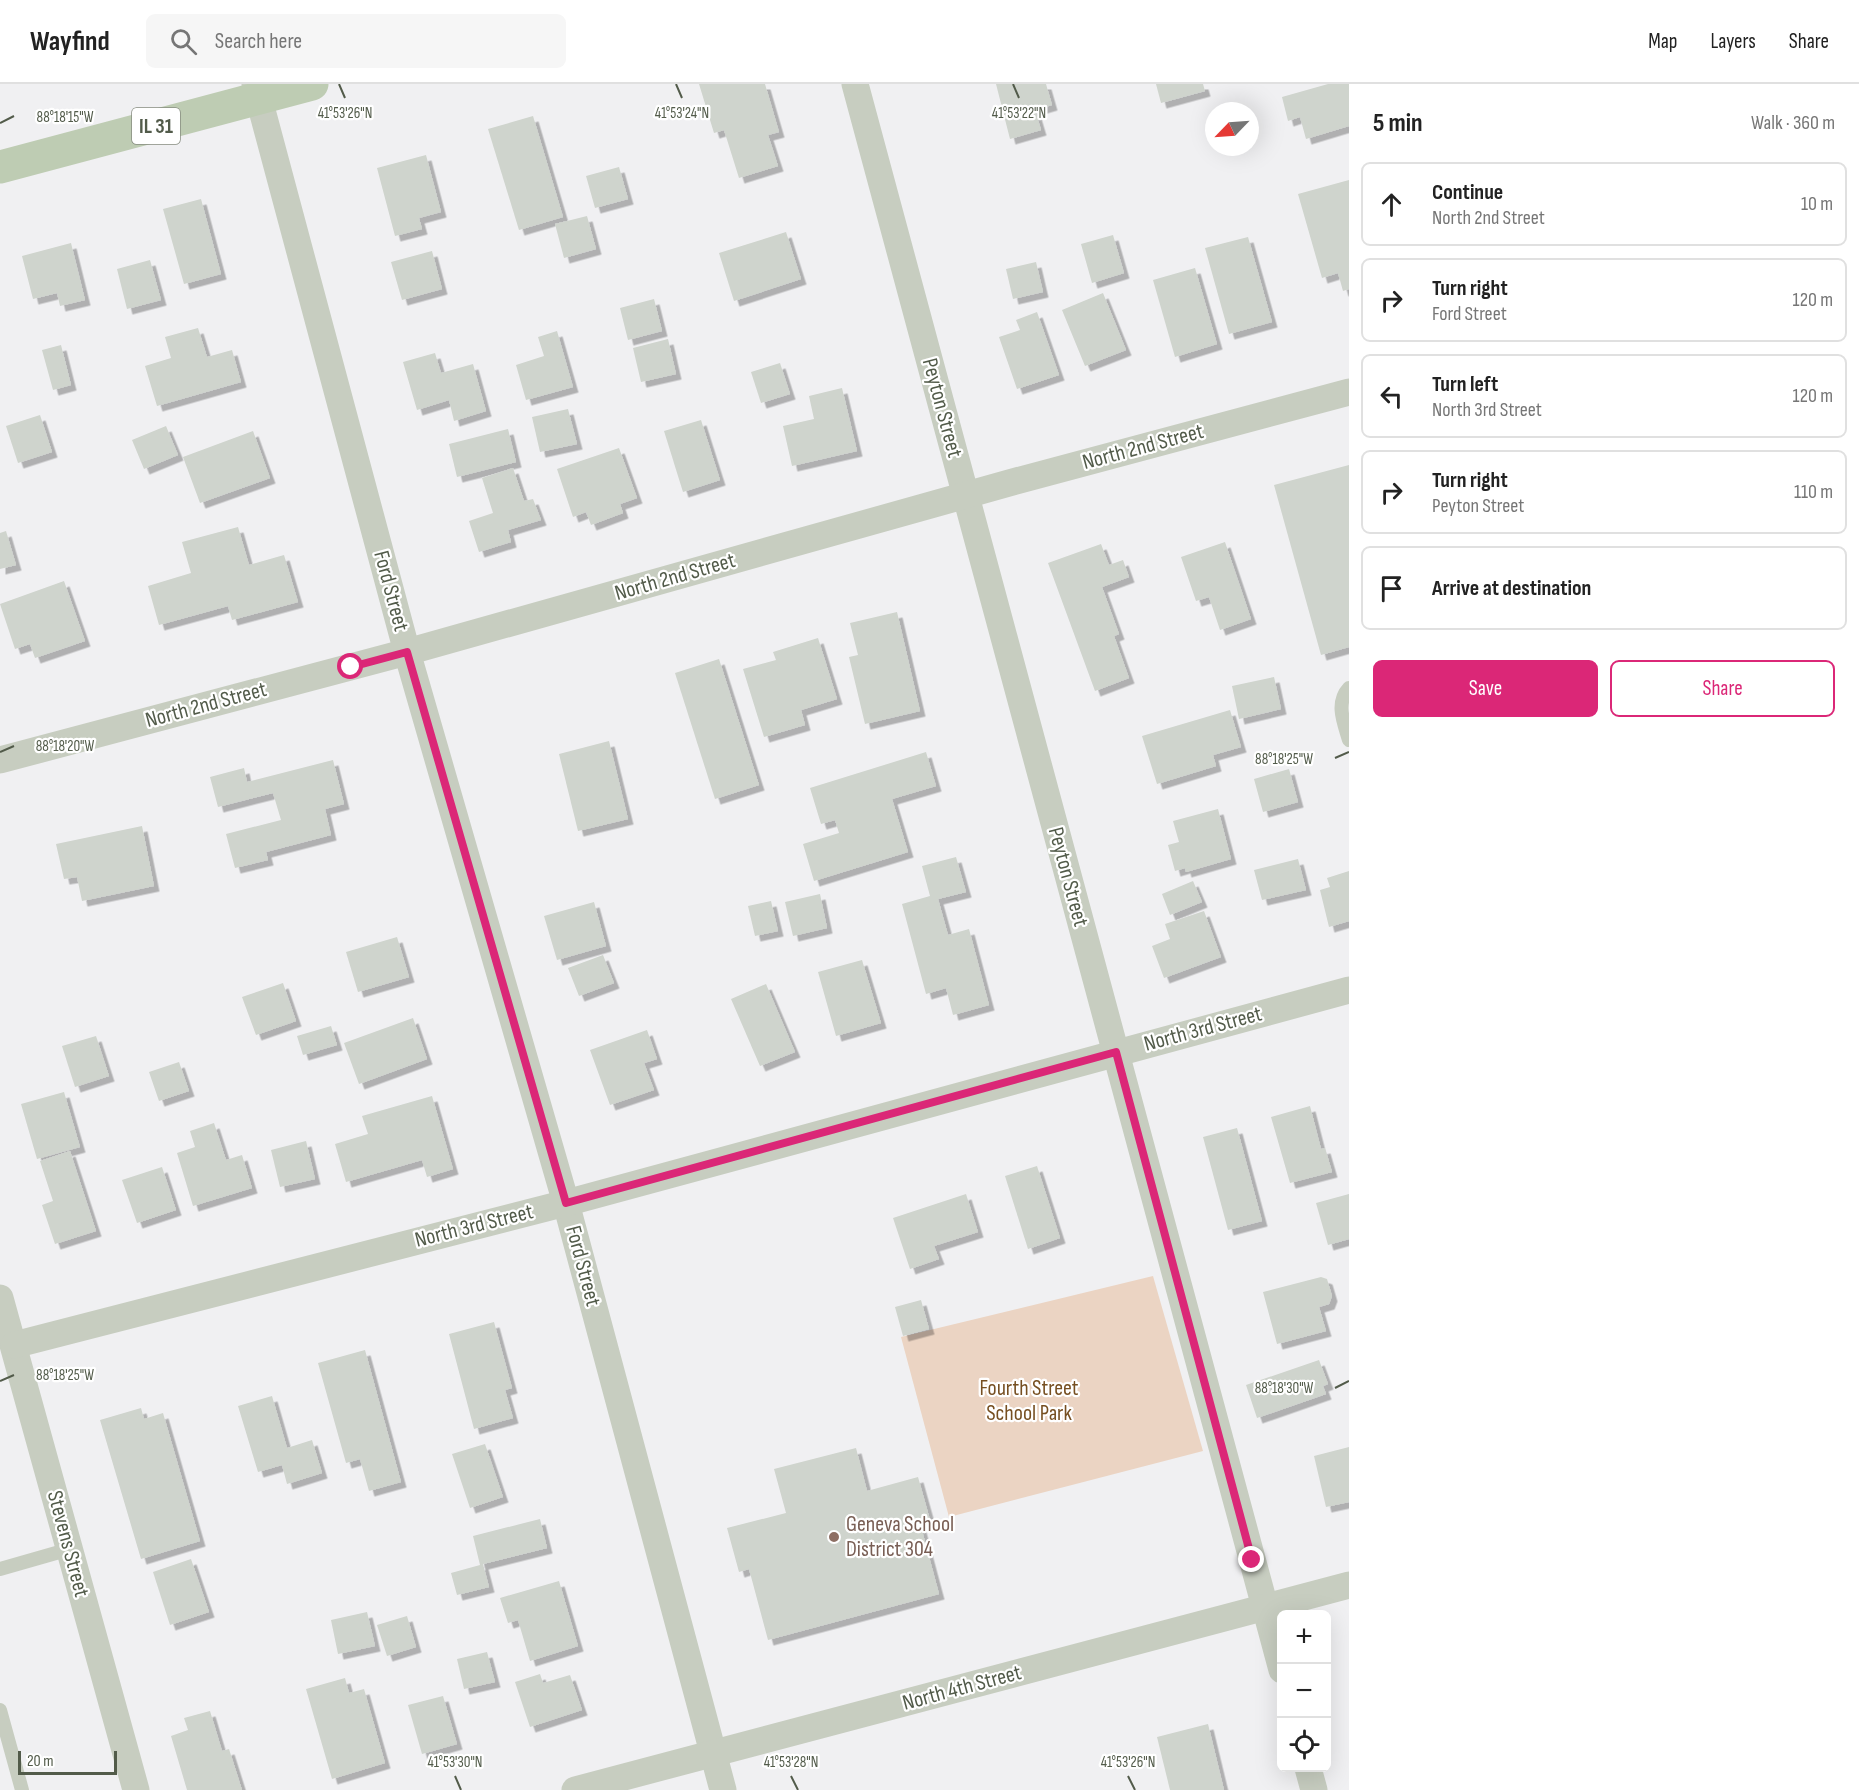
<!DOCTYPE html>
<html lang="en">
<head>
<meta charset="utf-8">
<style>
  :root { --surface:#fff; --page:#f6f6f6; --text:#222; --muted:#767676; --line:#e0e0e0; --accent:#db2777 }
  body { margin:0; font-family:"Sofia Sans Condensed",sans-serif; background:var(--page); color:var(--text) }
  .controls { position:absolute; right:18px; bottom:18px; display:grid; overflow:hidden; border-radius:9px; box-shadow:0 6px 24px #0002 }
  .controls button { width:54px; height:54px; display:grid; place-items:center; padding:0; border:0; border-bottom:2px solid var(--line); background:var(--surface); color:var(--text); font:30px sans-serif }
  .compass { position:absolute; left:1205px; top:18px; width:54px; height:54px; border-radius:50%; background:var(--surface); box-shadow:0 6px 24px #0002; rotate:245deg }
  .scale { position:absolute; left:18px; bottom:15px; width:99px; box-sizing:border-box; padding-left:6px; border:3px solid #525b4a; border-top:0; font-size:16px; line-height:21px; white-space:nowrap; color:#525b4a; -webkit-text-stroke:4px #fff; paint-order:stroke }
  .stop { position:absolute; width:18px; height:18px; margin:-14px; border:4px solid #db2777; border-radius:50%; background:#fff }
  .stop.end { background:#db2777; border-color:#fff; box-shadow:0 2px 6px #0008 }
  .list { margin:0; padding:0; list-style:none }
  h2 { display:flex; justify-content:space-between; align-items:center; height:78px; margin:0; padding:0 24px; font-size:26px }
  h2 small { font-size:20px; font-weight:400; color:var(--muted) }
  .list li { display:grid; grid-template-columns:39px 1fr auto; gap:18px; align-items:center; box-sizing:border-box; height:84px; margin:0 12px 12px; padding:0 12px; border:2px solid var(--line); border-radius:9px }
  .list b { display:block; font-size:22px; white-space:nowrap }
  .list p { margin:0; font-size:20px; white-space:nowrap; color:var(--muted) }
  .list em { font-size:20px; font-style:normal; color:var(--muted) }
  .actions { display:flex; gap:12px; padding:18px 24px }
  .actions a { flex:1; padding:14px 0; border:2px solid var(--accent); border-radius:9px; text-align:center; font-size:21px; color:var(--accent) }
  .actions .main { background:var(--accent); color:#fff }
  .icon { flex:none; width:33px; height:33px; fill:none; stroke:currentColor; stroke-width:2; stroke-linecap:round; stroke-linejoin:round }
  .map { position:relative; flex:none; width:1349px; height:1706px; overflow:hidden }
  header { display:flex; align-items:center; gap:36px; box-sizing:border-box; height:84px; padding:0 30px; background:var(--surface); border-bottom:2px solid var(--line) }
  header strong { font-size:28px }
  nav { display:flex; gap:33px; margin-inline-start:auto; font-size:21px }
  .search { width:420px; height:54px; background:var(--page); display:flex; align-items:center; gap:15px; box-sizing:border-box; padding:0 21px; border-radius:9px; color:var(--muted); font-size:22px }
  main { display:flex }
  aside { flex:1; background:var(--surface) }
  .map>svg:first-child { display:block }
  .green { fill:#ebd4c3 }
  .building { fill:#cfd4cd; filter:url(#shadow) }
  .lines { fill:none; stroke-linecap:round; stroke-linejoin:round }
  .service { stroke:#c7cdc0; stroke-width:14 }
  .minor { stroke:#c7cdc0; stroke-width:27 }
  .primary { stroke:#beccb3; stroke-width:33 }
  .route { stroke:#db2777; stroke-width:8 }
  .ticks { fill:none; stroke:#525b4a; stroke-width:2 }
  .education-dot { fill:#8d6e63; stroke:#fff; stroke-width:2 }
  .labels { text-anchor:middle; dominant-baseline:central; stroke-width:4.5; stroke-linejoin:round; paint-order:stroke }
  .shield { fill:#fff; stroke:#868c80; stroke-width:1.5 }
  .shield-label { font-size:21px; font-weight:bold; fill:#525b4a }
  .street-label { font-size:22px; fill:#525b4a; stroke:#fff }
  .park-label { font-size:22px; fill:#764f21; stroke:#fff }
  .education-label { font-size:22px; fill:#785e54; stroke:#fff; text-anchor:start }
  .ticks-label { font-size:15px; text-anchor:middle; fill:#525b4a; stroke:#fff; stroke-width:4.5; stroke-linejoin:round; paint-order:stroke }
</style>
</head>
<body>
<header>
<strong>Wayfind</strong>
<div class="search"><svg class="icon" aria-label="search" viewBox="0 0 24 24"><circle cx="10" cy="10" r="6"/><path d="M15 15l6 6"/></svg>Search here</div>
<nav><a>Map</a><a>Layers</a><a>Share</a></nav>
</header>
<main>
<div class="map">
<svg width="1349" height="1706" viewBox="0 0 1349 1706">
  <defs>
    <filter id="shadow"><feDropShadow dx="5.5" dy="5.5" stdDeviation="0" flood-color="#0004"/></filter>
  </defs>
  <rect width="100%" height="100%" fill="#f0f0f2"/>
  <!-- green -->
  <polygon class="green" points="1153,1192 1203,1367 949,1433 901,1253"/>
  <!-- building -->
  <g class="building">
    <polygon points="699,0 765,0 779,48 768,51 778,82 739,94 724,46 714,49"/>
    <polygon points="996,0 1046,0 1052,21 1035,26 1041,46 1010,55"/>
    <polygon points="1156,0 1203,0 1205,7 1161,19"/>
    <polygon points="1328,0 1349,0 1349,42 1306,55 1300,33 1288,37 1282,13"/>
    <polygon points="533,32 563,133 519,146 488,45"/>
    <polygon points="426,71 441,128 419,134 422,145 395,152 377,84"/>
    <polygon points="619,83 628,115 595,124 586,92"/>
    <polygon points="1349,96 1349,205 1343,207 1338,189 1322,194 1298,110"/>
    <polygon points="201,115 221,190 184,200 163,125"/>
    <polygon points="587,132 596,165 564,174 555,140"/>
    <polygon points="786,148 801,195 734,217 719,169"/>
    <polygon points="1113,151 1124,189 1092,199 1081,160"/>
    <polygon points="1248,153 1272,238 1229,250 1205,164"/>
    <polygon points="71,159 85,216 60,222 57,209 33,215 22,172"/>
    <polygon points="432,167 442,205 402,216 391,178"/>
    <polygon points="150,176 161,216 127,225 117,185"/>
    <polygon points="1036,178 1043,208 1013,215 1006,185"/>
    <polygon points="1195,184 1217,260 1175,273 1153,196"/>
    <polygon points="1103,209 1126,266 1085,282 1062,226"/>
    <polygon points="654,215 662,247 628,256 620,224"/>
    <polygon points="1037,228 1059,291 1017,305 999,253 1020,246 1016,236"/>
    <polygon points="198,244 207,273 232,266 241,298 157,322 145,282 171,274 165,253"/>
    <polygon points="557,247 573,303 526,316 516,281 544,272 538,253"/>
    <polygon points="668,255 676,290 641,298 633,264"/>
    <polygon points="61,261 71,301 53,306 42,266"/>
    <polygon points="435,269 441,289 473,280 486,327 454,337 449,316 417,326 403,278"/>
    <polygon points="780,279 790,310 761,319 751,288"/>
    <polygon points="842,304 857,367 792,382 783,342 814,335 809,312"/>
    <polygon points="568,325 577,360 540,368 532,333"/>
    <polygon points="40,331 52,368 18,379 6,342"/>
    <polygon points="701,336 720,396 683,408 664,347"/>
    <polygon points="166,342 178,371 144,385 132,356"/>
    <polygon points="508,345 516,378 457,393 449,360"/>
    <polygon points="253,347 270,394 200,419 183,373"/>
    <polygon points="619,364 637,414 620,420 623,429 591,441 586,428 573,433 557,385"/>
    <polygon points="1349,381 1349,563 1321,571 1274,401"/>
    <polygon points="513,384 524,417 533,415 541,436 508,446 511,458 479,468 469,437 493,429 482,394"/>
    <polygon points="238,443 249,481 284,471 298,518 232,536 228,522 159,541 148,502 191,489 182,458"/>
    <polygon points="6,447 16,481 0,485 0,449"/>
    <polygon points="1225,458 1251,535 1220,546 1209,513 1196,517 1181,473"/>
    <polygon points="1101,460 1109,481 1123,476 1129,493 1102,503 1119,550 1114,552 1129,594 1095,607 1048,479"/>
    <polygon points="64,497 85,557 35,574 30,560 15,565 0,520"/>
    <polygon points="897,528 920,627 865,640 849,573 858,571 850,539"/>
    <polygon points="818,554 837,615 801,626 805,641 764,653 743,585 776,576 773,568"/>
    <polygon points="719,575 759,701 715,715 675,589"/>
    <polygon points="1274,593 1281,625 1239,635 1232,602"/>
    <polygon points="1230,626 1241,663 1213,671 1216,682 1157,700 1142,652"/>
    <polygon points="609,657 628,735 578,747 559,670"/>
    <polygon points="926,668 936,702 892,715 908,768 814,797 803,760 839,749 835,736 821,740 810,704"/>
    <polygon points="333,676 344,720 325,725 331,751 266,768 268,776 235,784 226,750 281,736 273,709 218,723 210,693 244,684 247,698"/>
    <polygon points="1289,685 1298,718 1263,728 1254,695"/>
    <polygon points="1218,725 1231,775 1186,788 1185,784 1175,787 1168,761 1179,758 1173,737"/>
    <polygon points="142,742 154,802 82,817 77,793 64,795 56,760"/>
    <polygon points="956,773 966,808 938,815 948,851 969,845 989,921 953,931 946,904 926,910 902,820 930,812 922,782"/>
    <polygon points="1298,775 1306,806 1262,816 1254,786"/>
    <polygon points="1349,787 1349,837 1329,843 1320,806 1330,803 1327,794"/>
    <polygon points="1193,797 1202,818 1170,831 1162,810"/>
    <polygon points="820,810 827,844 793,852 785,818"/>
    <polygon points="771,817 778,847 755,852 748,822"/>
    <polygon points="594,818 606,862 557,876 544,832"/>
    <polygon points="1204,827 1221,873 1164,894 1152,862 1170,855 1165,840"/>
    <polygon points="397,853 409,893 358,908 346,868"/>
    <polygon points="603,871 614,899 579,912 568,884"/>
    <polygon points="862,876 881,939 836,952 818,888"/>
    <polygon points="283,899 296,937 256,951 242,913"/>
    <polygon points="766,900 795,968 760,982 731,915"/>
    <polygon points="413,934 427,975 359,1000 344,959"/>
    <polygon points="331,942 337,961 303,971 297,952"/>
    <polygon points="647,946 657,975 644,979 654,1006 610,1021 590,966"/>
    <polygon points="96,952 109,992 75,1003 62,962"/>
    <polygon points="179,978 189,1007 159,1017 149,988"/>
    <polygon points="64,1008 80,1063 37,1075 21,1020"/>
    <polygon points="432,1012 453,1085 427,1093 422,1076 346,1098 335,1060 368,1050 362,1032"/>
    <polygon points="1310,1022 1321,1065 1325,1064 1332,1088 1290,1099 1271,1033"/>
    <polygon points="214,1039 226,1076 242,1071 252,1104 193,1122 177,1069 195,1063 190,1047"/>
    <polygon points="1237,1044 1262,1137 1228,1146 1203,1053"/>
    <polygon points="306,1057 315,1095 280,1103 271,1066"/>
    <polygon points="70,1067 96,1147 55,1160 42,1121 53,1117 40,1077"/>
    <polygon points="1037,1082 1060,1154 1028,1165 1005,1092"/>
    <polygon points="162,1083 176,1126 137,1139 122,1096"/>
    <polygon points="966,1110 978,1148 934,1162 939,1175 910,1185 893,1134"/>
    <polygon points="1349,1110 1349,1155 1328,1161 1316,1119"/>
    <polygon points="1321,1193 1327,1195 1332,1212 1329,1220 1319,1223 1326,1247 1277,1260 1263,1208"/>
    <polygon points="921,1216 929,1245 903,1252 895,1223"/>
    <polygon points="494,1238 512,1304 505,1306 513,1334 474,1345 449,1250"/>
    <polygon points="365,1266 401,1398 369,1407 360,1375 346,1379 318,1279"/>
    <polygon points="1319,1276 1328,1300 1323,1302 1326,1310 1257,1334 1246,1301"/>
    <polygon points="272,1312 287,1364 312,1356 322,1389 287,1400 282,1381 258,1388 238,1322"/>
    <polygon points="141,1324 144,1335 163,1329 200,1457 141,1475 100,1336"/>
    <polygon points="485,1360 503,1413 470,1424 452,1370"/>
    <polygon points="1349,1363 1349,1418 1326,1423 1314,1372"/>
    <polygon points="856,1364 867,1407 918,1393 930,1436 920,1439 939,1510 768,1556 749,1485 739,1488 727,1444 786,1429 774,1385"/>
    <polygon points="540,1435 547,1464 483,1480 489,1503 457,1511 451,1489 480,1481 473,1452"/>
    <polygon points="191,1475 209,1528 170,1541 153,1488"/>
    <polygon points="559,1497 578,1562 530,1577 518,1536 508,1539 500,1514"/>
    <polygon points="367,1528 375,1562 338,1570 331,1536"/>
    <polygon points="407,1532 416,1563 387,1572 377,1541"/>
    <polygon points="487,1568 495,1598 464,1605 457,1575"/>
    <polygon points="540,1590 543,1599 570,1591 582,1626 530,1643 515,1598"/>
    <polygon points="345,1594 349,1609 364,1605 385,1679 332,1695 306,1605"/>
    <polygon points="443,1612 457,1660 422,1670 408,1621"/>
    <polygon points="210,1627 222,1667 229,1665 242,1706 187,1706 171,1652 188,1646 184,1634"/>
    <polygon points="1208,1640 1224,1706 1170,1706 1157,1653"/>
  </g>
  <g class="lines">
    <!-- service -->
    <g class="service">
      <path d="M1349,604C1335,619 1344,639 1349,656"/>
      <polyline points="0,1485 70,1465"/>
      <polyline points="0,1626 22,1706"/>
    </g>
    <!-- minor -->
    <g class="minor">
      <polyline points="255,0 407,568 566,1119 723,1706"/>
      <polyline points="855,0 1282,1586"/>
      <polyline points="0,676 407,568 1009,399 1349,308"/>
      <polyline points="0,1214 136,1706"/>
      <polyline points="14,1261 566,1119 1349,906"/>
      <polyline points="1308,1684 1314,1706"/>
      <polyline points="575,1706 1349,1501"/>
    </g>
    <!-- primary -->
    <polyline class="primary" points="0,83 312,0"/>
  </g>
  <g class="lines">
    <!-- route -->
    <polyline class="route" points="351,583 407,568 566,1119 1116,968 1252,1476"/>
  </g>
  <!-- ticks -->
  <path class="ticks" d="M339,0L345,14M676,0L682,14M1013,0L1019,14M0,39L14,32M0,668L14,662M1335,674L1349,668M0,1297L14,1291M1335,1304L1349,1297M455,1692L461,1706M791,1692L798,1706M1128,1692L1135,1706"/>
  <!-- markers -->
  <circle class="education-dot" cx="834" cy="1453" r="6"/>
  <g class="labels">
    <!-- shield labels -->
    <rect class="shield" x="132" y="24" width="48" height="36" rx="4.5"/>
    <g class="shield-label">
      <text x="156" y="42">IL 31</text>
    </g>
    <!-- street labels -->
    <g class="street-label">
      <text transform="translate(942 324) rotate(75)">Peyton Street</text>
      <text transform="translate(1143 363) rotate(-15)">North 2nd Street</text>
      <text transform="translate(675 493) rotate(-16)">North 2nd Street</text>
      <text transform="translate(391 507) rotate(75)">Ford Street</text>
      <text transform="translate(206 621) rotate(-15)">North 2nd Street</text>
      <text transform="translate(1068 793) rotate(75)">Peyton Street</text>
      <text transform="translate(1203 945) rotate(-15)">North 3rd Street</text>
      <text transform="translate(474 1142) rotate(-14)">North 3rd Street</text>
      <text transform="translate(583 1182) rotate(75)">Ford Street</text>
      <text transform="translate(68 1460) rotate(75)">Stevens Street</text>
      <text transform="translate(962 1604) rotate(-15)">North 4th Street</text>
    </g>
    <!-- park labels -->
    <g class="park-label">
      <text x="1029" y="1304">Fourth Street<tspan x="1029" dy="25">School Park</tspan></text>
    </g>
    <!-- education labels -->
    <g class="education-label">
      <text x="846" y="1440">Geneva School<tspan x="846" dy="25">District 304</tspan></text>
    </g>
  </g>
  <g class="ticks-label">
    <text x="345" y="34">41°53'26"N</text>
    <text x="1019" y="34">41°53'22"N</text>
    <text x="682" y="34">41°53'24"N</text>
    <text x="65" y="38">88°18'15"W</text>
    <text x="65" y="667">88°18'20"W</text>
    <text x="1284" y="680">88°18'25"W</text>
    <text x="65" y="1296">88°18'25"W</text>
    <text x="1284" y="1309">88°18'30"W</text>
    <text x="455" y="1683">41°53'30"N</text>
    <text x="791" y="1683">41°53'28"N</text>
    <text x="1128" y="1683">41°53'26"N</text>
  </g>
</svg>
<div class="controls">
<button>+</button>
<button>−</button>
<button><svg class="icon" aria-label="locate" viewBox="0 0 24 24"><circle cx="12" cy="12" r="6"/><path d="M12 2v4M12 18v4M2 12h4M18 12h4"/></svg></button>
</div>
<svg class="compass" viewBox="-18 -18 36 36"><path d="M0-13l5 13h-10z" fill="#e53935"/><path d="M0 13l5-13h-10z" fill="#767676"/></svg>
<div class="scale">20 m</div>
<div class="stop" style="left:351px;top:583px"></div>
<div class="stop end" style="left:1252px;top:1476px"></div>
</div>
<aside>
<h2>5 min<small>Walk · 360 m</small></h2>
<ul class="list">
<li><svg class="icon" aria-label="ahead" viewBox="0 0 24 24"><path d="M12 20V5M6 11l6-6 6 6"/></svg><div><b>Continue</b><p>North 2nd Street</p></div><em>10 m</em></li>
<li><svg class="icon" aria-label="right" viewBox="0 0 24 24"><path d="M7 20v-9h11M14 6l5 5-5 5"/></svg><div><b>Turn right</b><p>Ford Street</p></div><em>120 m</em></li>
<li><svg class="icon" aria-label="left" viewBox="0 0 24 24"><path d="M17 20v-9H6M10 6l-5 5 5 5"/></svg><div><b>Turn left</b><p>North 3rd Street</p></div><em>120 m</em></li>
<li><svg class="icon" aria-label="right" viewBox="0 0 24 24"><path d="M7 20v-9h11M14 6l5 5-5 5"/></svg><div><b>Turn right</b><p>Peyton Street</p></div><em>110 m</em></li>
<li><svg class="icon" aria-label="arrive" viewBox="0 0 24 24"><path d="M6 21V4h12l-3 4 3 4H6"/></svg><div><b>Arrive at destination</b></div></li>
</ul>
<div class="actions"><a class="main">Save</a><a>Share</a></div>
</aside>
</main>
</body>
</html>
